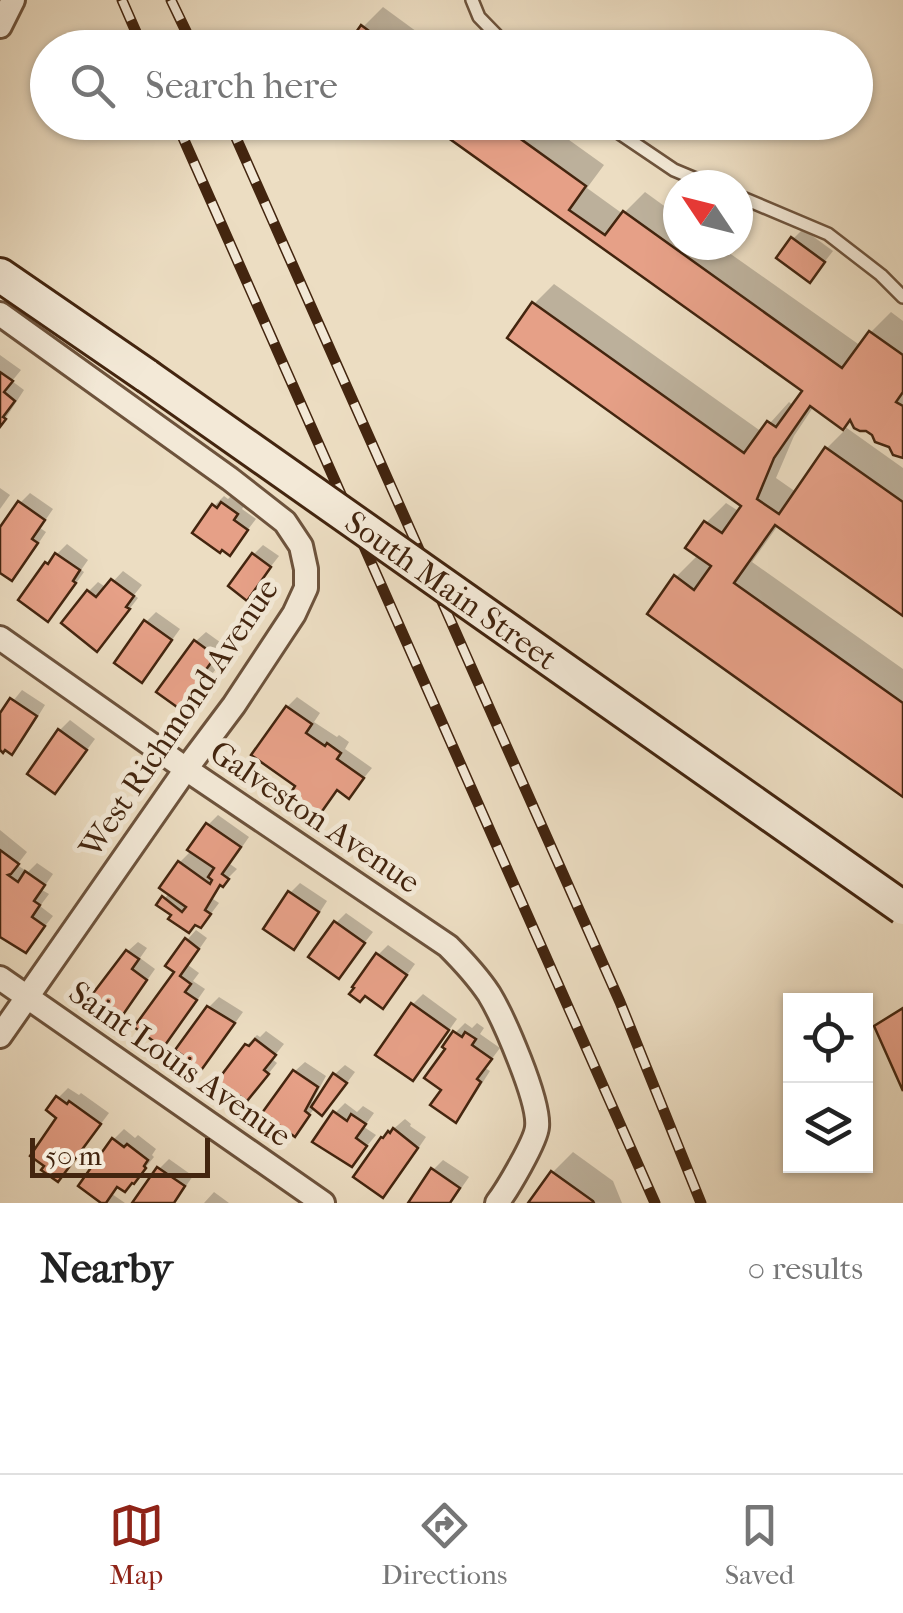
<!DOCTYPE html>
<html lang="en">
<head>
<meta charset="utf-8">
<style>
  :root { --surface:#fff; --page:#f6f6f6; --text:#222; --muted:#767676; --line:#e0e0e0; --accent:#8f2418 }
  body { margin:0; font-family:"IM FELL French Canon",serif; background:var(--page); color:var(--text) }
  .controls { position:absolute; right:30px; bottom:30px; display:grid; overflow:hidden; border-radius:0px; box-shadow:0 2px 8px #0004 }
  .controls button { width:90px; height:90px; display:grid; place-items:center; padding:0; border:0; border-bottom:2px solid var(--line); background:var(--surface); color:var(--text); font:50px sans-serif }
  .compass { position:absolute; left:663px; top:170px; width:90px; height:90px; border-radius:50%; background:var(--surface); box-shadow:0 2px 8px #0004; rotate:305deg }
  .scale { position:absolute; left:30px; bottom:25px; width:180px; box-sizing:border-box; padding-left:10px; border:5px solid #43250f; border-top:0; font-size:28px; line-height:35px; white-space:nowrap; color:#43250f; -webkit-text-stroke:8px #f3e9d7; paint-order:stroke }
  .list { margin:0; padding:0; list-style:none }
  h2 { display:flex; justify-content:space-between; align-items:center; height:130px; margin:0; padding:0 40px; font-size:42px }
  h2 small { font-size:32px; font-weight:400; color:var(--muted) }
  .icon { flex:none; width:55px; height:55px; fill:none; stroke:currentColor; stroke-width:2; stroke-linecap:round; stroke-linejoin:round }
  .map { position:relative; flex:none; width:903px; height:1203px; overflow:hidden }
  .search { position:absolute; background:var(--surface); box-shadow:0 2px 8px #0004; left:30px; right:30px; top:30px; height:110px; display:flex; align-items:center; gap:25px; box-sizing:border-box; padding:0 35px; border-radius:55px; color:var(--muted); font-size:38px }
  .sheet { height:270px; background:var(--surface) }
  nav { display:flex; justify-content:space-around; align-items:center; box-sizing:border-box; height:140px; border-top:2px solid var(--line); background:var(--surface); font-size:28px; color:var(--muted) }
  nav a { display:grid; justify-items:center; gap:5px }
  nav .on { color:var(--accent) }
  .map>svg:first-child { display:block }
  .shadow { fill:#0003; fill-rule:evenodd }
  .building { fill:#e6a087; stroke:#43250f; stroke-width:2.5 }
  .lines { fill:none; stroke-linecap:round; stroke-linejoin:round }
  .lane-casing { stroke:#6d533c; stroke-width:16 }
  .street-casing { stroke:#6d533c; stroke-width:28 }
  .secondary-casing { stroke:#43250f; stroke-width:38 }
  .lane { stroke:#f3e9d7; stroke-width:11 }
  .street { stroke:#f3e9d7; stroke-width:22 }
  .secondary { stroke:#f3e9d7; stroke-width:32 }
  .rail-casing { stroke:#43250f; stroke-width:11 }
  .rail { stroke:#f3e9d7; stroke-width:8; stroke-dasharray:22; stroke-linecap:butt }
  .secondary-bridge-casing { stroke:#43250f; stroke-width:38; stroke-linecap:butt }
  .secondary-bridge { stroke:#f3e9d7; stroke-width:32 }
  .labels { text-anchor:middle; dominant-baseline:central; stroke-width:10; stroke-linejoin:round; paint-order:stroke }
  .street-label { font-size:32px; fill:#43250f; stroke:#f3e9d7 }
</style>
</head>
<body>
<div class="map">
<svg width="903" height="1203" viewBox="0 0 903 1203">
  <rect width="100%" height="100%" fill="#ecddc2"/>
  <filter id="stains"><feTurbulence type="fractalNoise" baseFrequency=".002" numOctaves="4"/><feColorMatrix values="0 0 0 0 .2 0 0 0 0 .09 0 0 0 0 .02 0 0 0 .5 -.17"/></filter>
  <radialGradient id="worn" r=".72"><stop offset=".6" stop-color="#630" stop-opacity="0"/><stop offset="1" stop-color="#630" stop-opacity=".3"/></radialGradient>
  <!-- shadow -->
  <g class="shadow">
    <polygon points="383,7 439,48 348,48 363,27"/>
    <path d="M430,122H544L604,165L587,188L623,214L645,192L678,216V245H718L861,346L871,332L891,312L903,321V455L852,418L844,426L903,468V613L779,524L752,562L903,669V794L676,577L699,554L706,523L726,503L740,512L745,505L534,304L554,284L762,432L789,402L794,406L806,390ZM814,406L846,429L827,448L796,492L776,478L794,436Z"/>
    <polygon points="803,229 833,251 819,269 793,239"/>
    <polygon points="0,355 21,370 12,381 24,390 0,427"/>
    <polygon points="0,488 10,495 0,509"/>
    <polygon points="30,493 53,509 40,528 46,532 22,568 12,578 0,570 0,532 20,503"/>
    <polygon points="233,494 246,503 242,509 256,519 230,553 214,506 224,496 228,499"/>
    <polygon points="67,544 88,560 81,570 84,572 58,609 48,619 47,564"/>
    <polygon points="263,545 279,556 247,597 254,554"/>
    <polygon points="123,571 142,585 134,595 138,598 106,639 89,591 98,582 107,588"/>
    <polygon points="156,612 180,629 151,669 146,622"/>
    <polygon points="206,632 224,645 210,664 216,669 193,699 196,641"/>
    <polygon points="22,690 45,705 22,742 12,752 0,747 0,717"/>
    <polygon points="297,697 320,713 314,722 337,737 339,735 349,742 345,749 372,768 349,796 339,788 318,814 299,786 287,707"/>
    <polygon points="70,720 95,739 64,781 30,773 60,730"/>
    <polygon points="218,815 249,837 230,864 237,869 222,884 213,899 219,903 210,915 174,914 160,904 170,892 179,863 192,850 208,825"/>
    <polygon points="0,830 27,852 17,865 28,872 37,863 53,874 42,890 49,894 40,906 53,916 26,950 0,933"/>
    <polygon points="300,883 327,901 304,937 294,947 290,893"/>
    <polygon points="346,913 373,932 338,976 336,923"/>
    <polygon points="196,930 207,938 188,965 199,973 193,981 205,989 173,1035 163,1045 187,940"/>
    <polygon points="138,942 147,948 140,958 155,969 129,1006 119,1016 128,951"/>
    <polygon points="388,945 415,964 392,996 378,955"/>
    <polygon points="423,994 457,1019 422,1068 412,1078 378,1054 413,1004"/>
    <polygon points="219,997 243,1012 207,1062 197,1072 185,1054 179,1050 209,1007"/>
    <polygon points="465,1023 472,1028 477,1023 484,1028 480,1034 500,1048 485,1068 490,1071 465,1110 455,1120 444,1089 455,1033"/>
    <polygon points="266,1031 284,1044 272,1059 277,1063 257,1088 247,1045 257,1035 260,1037"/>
    <polygon points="305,1062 326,1076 312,1102 315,1104 335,1074 345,1065 355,1072 332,1103 315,1108 294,1133 295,1071"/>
    <polygon points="68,1088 79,1095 81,1093 109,1113 67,1169 58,1098"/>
    <polygon points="345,1103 357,1112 363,1106 374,1113 364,1127 376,1135 352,1164 335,1113"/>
    <polygon points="405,1119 411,1124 410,1126 426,1137 393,1185 383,1195 383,1138"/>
    <polygon points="124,1129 135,1138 138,1135 156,1149 152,1155 154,1157 134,1181 119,1185 112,1194 125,1203 104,1203 114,1139"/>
    <polygon points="573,1152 613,1181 622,1203 531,1203 553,1172"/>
    <polygon points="169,1159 193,1176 174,1203 136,1203 159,1169"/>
    <polygon points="443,1160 469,1177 451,1203 411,1203 433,1170"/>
    <polygon points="214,1192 229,1203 233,1203 204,1203"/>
  </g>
  <!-- building -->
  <g class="building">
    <polygon points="361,25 392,48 345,48"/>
    <polygon points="426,122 497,122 586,186 569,210 605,235 623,211 842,368 869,331 903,355 903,392 896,402 903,406 903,458 893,455 889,447 875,442 872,435 866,431 860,431 854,428 850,420 843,430 810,406 774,458 757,499 779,514 825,447 903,502 903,616 775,525 734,583 903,703 903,797 647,614 674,575 694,590 711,566 685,548 704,521 722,533 741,506 507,338 532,302 744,453 767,421 776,427 802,391"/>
    <polygon points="791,237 825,262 810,283 776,258"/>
    <polygon points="0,372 13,381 4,392 15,401 3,417 6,419 0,427"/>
    <polygon points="18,501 45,520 32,539 38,543 12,581 0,573 0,527"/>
    <polygon points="221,502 238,514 234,520 248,530 230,556 222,550 220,553 192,533 212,504 217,508"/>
    <polygon points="55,553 80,570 73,581 76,583 48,622 18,600 45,562 48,564"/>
    <polygon points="252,553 271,567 247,601 228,586"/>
    <polygon points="111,579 134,596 126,607 130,609 97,652 61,623 87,590 96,597"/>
    <polygon points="144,620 172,640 142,683 114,663"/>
    <polygon points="194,640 216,656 202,675 207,680 184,712 156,692"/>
    <polygon points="10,698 37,716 12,755 5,750 3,753 0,750 0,713"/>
    <polygon points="286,706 312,724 306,733 325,746 327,743 341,753 337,759 364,778 349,799 337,790 318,817 289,796 295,786 251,755"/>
    <polygon points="58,729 87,750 55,794 27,774"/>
    <polygon points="206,823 241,847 222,874 229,879 223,887 220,885 205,910 211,914 201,928 195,925 189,933 168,919 171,915 156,905 162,896 182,912 186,907 159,888 178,861 210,884 212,880 208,877 214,868 187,850"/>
    <polygon points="0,850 19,864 11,874 8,875 18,882 25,871 45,885 34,901 40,905 32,917 45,926 26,953 0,937"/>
    <polygon points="288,891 319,912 294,950 263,929"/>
    <polygon points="334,921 365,943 339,979 308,957"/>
    <polygon points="185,938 199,949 180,976 191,984 185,992 197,1000 163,1048 134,1027 174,972 165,966"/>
    <polygon points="126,950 139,959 132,969 147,980 120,1019 91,996"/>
    <polygon points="376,953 407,975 383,1009 365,996 360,1002 349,994 354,988 352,987"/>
    <polygon points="411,1003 449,1030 413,1081 375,1055"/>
    <polygon points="207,1006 235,1023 197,1076 177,1061 182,1055 175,1050"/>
    <polygon points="903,1008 903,1091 874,1026"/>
    <polygon points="453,1031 462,1037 465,1032 476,1039 472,1045 492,1059 477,1079 481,1082 456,1123 430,1105 441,1090 424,1078 445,1049 442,1047"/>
    <polygon points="255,1039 276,1055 264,1070 269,1074 247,1101 217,1081 245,1044 249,1046"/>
    <polygon points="293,1070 318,1087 305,1111 310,1115 295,1137 262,1113"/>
    <polygon points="333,1073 347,1083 322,1116 311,1107"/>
    <polygon points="56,1096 67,1104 69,1101 101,1124 58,1182 41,1170 44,1166 30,1156 56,1118 46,1110"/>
    <polygon points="333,1111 347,1121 351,1114 366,1124 356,1138 367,1146 352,1167 312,1142"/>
    <polygon points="393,1128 418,1148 383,1198 353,1177 381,1137 383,1138 388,1131 390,1133"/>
    <polygon points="112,1138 124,1147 127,1144 148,1160 144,1166 146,1168 134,1184 132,1183 125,1192 117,1187 106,1203 101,1203 78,1186"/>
    <polygon points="157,1167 185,1186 174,1203 132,1203"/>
    <polygon points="431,1168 460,1188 450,1203 408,1203"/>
    <polygon points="551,1171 593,1201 594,1203 528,1203"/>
  </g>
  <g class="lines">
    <defs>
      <g id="lane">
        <polyline points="472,0 479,17 509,48"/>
        <polyline points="603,122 674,170 710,185"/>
        <polyline points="738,196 828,234 881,275 903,297"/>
      </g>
      <g id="street">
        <polyline points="0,26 13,0"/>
        <polyline points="0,314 230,479 285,522 301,546 306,569 306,588 294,614 234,705 186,769 0,1036"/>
        <path d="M0,638L186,769L448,946C463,961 477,976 489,994C503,1017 540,1101 537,1127C536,1141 507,1190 497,1203"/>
        <polyline points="0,978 323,1203"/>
      </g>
      <polyline id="secondary" points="0,275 147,376"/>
    </defs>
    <!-- lane casing -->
    <use href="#lane" class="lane-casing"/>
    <!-- street casing -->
    <use href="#street" class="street-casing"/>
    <!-- secondary casing -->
    <use href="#secondary" class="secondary-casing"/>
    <!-- lane -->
    <use href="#lane" class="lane"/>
    <!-- street -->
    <use href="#street" class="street"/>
    <!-- secondary -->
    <use href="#secondary" class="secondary"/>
    <defs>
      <g id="rail">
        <polyline points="122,0 143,48"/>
        <polyline points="171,0 194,48"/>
        <polyline points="176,122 655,1203"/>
        <polyline points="229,122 620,1002 701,1203"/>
      </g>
    </defs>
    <!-- rail casing -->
    <use href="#rail" class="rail-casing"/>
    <!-- rail -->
    <use href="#rail" class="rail"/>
    <defs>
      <g id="secondary-bridge">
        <path id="s1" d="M147,376L903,908"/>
      </g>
    </defs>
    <!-- secondary-bridge casing -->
    <use href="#secondary-bridge" class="secondary-bridge-casing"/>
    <!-- secondary-bridge -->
    <use href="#secondary-bridge" class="secondary-bridge"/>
  </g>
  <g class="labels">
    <!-- street labels -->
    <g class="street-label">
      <text stroke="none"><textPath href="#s1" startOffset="372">South Main Street</textPath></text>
      <text transform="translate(179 718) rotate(-56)">West Richmond Avenue</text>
      <text transform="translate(315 817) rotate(34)">Galveston Avenue</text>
      <text transform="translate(180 1064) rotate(35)">Saint Louis Avenue</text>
    </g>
  </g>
  <rect width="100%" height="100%" filter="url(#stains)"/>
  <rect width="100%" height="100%" fill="url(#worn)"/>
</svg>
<div class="controls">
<button><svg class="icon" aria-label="locate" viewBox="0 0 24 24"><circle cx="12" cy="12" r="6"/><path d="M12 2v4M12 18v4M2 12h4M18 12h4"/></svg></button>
<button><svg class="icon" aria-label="layers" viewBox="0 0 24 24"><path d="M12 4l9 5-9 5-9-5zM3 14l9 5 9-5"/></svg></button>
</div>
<svg class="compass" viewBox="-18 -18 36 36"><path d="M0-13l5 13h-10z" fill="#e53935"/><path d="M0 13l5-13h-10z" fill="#767676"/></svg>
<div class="scale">50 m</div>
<div class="search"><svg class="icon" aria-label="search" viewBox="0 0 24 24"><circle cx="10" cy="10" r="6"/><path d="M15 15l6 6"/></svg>Search here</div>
</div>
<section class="sheet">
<h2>Nearby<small>0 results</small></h2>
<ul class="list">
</ul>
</section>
<nav>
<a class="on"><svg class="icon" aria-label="map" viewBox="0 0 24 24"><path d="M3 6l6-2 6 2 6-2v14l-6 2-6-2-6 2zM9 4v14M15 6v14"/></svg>Map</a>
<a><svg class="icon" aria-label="directions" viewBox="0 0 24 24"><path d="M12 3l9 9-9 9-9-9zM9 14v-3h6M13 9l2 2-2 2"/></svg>Directions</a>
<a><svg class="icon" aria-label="saved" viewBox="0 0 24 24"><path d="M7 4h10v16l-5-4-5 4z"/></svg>Saved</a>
</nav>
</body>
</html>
